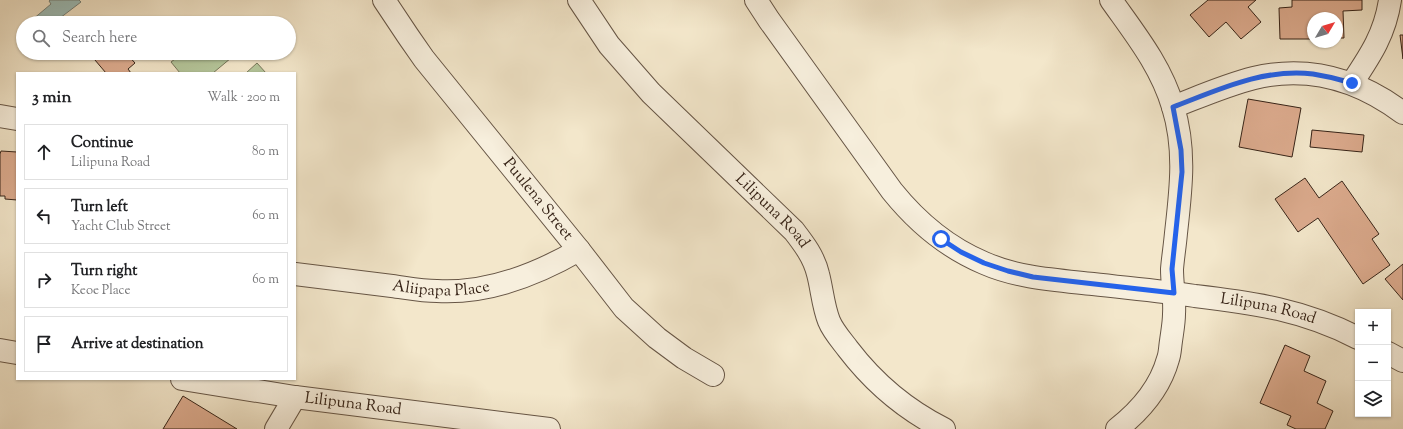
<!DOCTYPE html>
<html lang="en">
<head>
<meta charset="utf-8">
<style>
  :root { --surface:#fff; --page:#f6f6f6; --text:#202124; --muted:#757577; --line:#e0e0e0 }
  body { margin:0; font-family:"Sorts Mill Goudy",serif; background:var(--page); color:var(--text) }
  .controls { position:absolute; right:12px; bottom:12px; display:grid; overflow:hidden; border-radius:0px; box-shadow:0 1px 3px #0004 }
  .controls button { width:36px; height:36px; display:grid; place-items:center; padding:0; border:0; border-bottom:1px solid var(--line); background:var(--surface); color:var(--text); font:20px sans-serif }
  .compass { position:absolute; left:1307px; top:12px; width:36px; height:36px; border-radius:50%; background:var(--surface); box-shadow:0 1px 3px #0004; rotate:52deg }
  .stop { position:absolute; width:12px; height:12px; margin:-9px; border:3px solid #2563eb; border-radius:50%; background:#fff }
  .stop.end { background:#2563eb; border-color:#fff; box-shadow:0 1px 4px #0008 }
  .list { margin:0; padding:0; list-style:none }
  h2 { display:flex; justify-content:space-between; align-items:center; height:52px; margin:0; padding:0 16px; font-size:17px }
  h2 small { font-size:13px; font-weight:400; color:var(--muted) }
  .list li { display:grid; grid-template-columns:26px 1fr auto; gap:12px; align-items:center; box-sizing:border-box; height:56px; margin:0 8px 8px; padding:0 8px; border:1px solid var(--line); border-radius:0px }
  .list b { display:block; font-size:15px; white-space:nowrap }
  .list p { margin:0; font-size:13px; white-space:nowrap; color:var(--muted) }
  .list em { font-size:13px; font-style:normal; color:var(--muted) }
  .icon { flex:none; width:22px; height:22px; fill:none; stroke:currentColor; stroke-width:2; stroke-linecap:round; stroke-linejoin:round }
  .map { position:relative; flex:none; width:1403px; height:429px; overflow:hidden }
  .search { position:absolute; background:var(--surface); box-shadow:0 1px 3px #0004; left:16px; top:16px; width:280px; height:44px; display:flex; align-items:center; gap:10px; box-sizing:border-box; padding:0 14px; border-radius:22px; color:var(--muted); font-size:15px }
  .panel { position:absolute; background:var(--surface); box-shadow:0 1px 3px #0004; left:16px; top:72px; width:280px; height:308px; border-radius:0px }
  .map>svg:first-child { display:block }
  .green { fill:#b5c79c; stroke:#76765a }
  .water { fill:#9cbfbb; stroke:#74817a }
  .building { fill:#dcab8e; stroke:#372418 }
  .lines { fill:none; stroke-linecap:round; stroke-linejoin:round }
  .minor-casing { stroke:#665545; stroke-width:24 }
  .minor { stroke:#f7efdd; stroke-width:22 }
  .route { stroke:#2563eb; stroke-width:5 }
  .labels { text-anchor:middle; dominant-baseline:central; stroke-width:3; stroke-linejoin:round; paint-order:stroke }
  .street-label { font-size:16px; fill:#372418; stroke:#f7efdd }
</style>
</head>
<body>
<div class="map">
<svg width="1403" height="429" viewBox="0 0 1403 429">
  <rect width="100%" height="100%" fill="#f3e7cb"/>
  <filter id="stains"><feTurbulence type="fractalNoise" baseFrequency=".005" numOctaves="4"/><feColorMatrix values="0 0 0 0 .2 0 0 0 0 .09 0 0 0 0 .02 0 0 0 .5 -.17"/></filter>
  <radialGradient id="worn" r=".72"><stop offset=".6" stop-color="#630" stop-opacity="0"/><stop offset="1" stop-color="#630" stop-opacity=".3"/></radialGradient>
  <!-- green -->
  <g class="green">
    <polygon points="183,53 237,53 213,73 180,73 171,62"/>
    <polygon points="257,63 266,73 246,73"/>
  </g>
  <!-- water -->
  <polygon class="water" points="50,0 79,0 81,2 60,18 63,22 62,23 34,23 32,20 51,4 49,1"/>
  <!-- building -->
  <g class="building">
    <polygon points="1208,0 1256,0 1248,7 1261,22 1241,39 1226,22 1209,37 1190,15"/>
    <polygon points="1292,0 1362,0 1362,10 1343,11 1344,38 1337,38 1337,18 1313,18 1313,39 1280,39 1279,8 1292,7"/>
    <polygon points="99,18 103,23 92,23"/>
    <polygon points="1400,35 1403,35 1403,59"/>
    <polygon points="89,53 126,53 135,63 128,69 131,73 106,73"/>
    <polygon points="1248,99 1301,108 1292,157 1239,147"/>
    <polygon points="1312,130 1364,135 1362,152 1310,147"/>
    <polygon points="1,151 17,152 17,200 5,199 5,196 0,196 0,154"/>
    <polygon points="1305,178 1319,198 1342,181 1379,234 1372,239 1390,265 1363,284 1318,218 1298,232 1275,199"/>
    <polygon points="1403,264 1403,300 1385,279"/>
    <polygon points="1285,345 1310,356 1304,371 1326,381 1317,403 1333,411 1325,429 1296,429 1287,425 1291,416 1260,403"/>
    <polygon points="183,396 237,429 163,429"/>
  </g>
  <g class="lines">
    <defs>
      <g id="minor">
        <path id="s1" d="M384,0L408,36L424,59L579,250L624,308L657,338L684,358L713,375"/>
        <path id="s2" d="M579,0L609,45L651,93L794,231C804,244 814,257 818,274C822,289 823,306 829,321C833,331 842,341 848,349C874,383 906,410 944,429"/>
        <path id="s3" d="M756,0L769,20L892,191C917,222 946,247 984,263C1018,278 1056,280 1093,284C1127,288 1161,291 1195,296C1255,303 1304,310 1358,338"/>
        <path d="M1111,0C1135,34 1161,66 1173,107C1186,149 1181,189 1176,233C1175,245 1173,257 1172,269C1172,284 1175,299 1174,314C1174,323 1172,333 1171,341C1170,347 1170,354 1168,359C1160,388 1140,411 1117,429"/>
        <path d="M1352,83C1370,56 1385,34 1390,0"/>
        <path d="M1173,107C1199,97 1226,85 1254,78C1309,65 1359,80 1403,113"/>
        <polyline points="0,116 17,119"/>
        <path id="s4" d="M295,274C327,278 360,282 392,286C407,288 422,291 437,291C488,294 536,275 579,250"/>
        <polyline points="0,350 17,353"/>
        <polyline points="1388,353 1403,361"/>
        <path id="s5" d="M182,379L295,397L549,429"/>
        <polyline points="276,429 295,397"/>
      </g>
    </defs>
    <!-- minor casing -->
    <use href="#minor" class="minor-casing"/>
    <!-- minor -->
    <use href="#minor" class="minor"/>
  </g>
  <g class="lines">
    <!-- route -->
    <path class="route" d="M941,239L961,252L984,263L1008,271L1033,277L1174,293L1172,269L1182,172L1181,150L1173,107C1218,90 1263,68 1313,74C1326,76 1339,79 1352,83"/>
  </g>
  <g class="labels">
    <!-- street labels -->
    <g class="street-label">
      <text stroke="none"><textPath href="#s1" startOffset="252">Puulena Street</textPath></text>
      <text stroke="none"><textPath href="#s2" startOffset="287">Lilipuna Road</textPath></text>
      <text stroke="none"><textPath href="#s4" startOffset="147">Aliipapa Place</textPath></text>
      <text stroke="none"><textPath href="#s3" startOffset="641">Lilipuna Road</textPath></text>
      <text stroke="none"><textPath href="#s5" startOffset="173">Lilipuna Road</textPath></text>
    </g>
  </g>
  <rect width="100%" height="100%" filter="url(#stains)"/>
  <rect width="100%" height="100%" fill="url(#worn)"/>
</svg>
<div class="controls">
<button>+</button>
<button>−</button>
<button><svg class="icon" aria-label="layers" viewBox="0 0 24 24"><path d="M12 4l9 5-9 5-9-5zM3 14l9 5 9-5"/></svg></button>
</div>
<svg class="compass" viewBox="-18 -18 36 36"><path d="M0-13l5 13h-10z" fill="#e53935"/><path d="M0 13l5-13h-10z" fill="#757577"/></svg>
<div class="stop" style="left:941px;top:239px"></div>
<div class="stop end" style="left:1352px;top:83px"></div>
<div class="search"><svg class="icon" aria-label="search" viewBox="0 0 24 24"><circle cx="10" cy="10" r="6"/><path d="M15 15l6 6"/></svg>Search here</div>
<section class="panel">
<h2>3 min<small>Walk · 200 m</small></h2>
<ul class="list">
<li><svg class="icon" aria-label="ahead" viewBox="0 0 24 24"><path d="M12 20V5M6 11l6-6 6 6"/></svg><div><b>Continue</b><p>Lilipuna Road</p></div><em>80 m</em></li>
<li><svg class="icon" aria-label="left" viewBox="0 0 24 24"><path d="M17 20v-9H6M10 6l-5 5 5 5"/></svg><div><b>Turn left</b><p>Yacht Club Street</p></div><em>60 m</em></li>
<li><svg class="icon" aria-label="right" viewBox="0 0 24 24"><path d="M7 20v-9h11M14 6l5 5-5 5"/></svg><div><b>Turn right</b><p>Keoe Place</p></div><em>60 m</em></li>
<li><svg class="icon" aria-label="arrive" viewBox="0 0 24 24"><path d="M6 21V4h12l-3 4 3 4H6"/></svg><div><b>Arrive at destination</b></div></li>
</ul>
</section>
</div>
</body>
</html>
